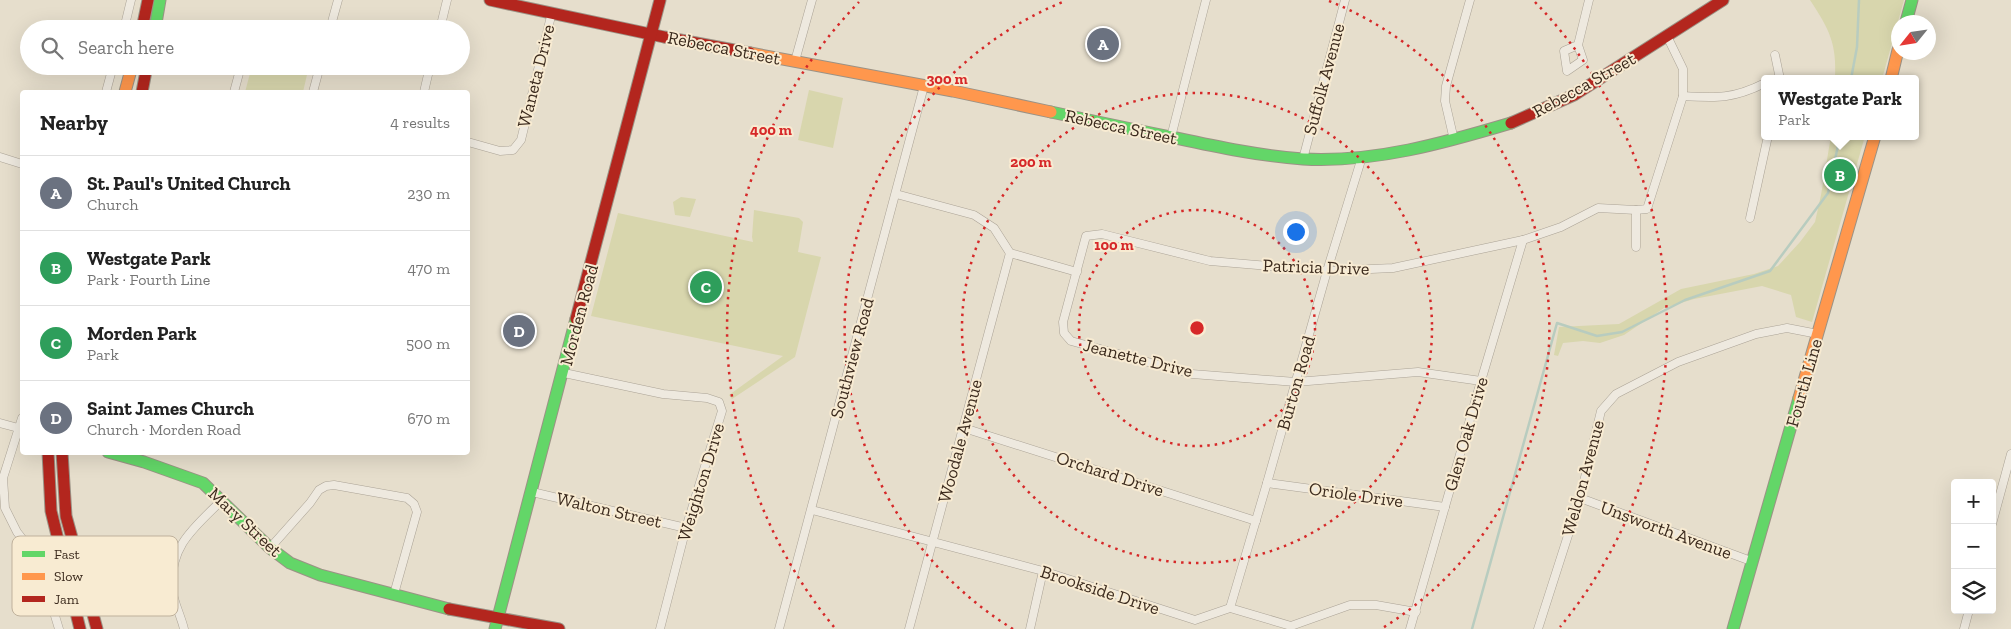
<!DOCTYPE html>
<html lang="en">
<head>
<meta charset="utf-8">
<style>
  :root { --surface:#fff; --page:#f6f6f6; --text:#222; --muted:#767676; --line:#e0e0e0; --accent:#ea580c }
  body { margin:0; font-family:"Zilla Slab",serif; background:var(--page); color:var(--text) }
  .controls { position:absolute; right:15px; bottom:15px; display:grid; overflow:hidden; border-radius:5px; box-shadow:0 5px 20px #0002 }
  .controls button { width:45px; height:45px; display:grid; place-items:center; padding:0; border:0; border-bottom:1px solid var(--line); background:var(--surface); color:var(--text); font:25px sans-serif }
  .compass { position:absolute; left:1891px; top:15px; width:45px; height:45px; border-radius:50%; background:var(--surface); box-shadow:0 5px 20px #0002; rotate:240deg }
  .you { position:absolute; left:1295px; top:231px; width:18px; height:18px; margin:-12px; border:4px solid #fff; border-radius:50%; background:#1a73e8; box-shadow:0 0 0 8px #1a73e833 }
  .badge { display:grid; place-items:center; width:32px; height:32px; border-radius:50%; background:var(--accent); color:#fff; font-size:16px; font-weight:700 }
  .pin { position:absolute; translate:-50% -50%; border:2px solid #fff; box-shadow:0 1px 5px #0006 }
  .popup { position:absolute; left:1761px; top:75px; width:158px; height:65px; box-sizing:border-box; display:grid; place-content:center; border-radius:5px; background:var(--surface); filter:drop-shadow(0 1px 4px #0005); font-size:16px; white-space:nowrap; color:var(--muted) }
  .popup b { font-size:19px; color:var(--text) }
  .popup::after { content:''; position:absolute; left:50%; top:100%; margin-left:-10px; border:10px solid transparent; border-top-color:var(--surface) }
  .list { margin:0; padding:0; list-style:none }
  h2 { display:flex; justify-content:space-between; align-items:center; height:65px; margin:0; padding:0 20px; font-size:21px }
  h2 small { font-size:16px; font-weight:400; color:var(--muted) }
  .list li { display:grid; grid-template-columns:32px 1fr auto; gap:15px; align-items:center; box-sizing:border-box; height:75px; padding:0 20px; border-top:1px solid var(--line) }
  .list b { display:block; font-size:19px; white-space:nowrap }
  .list p { margin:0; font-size:16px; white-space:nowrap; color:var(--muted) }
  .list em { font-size:16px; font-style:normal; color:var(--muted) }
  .icon { flex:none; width:28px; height:28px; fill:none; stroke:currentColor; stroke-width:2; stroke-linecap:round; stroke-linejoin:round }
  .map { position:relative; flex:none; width:2011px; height:629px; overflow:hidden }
  .search { position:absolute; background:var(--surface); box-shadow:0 5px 20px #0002; left:20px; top:20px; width:450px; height:55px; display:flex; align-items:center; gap:12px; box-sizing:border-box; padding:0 18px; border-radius:28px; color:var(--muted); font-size:19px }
  .panel { position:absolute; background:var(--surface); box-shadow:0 5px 20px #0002; left:20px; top:90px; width:450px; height:365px; border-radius:5px }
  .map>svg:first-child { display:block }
  .green { fill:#d8d6ad }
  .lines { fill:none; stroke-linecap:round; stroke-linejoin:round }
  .stream { stroke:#b8ccbf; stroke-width:2.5 }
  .street-casing { stroke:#aba396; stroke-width:9 }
  .fast-casing { stroke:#9b9285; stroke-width:13 }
  .slow-casing { stroke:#9b9285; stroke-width:13 }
  .jam-casing { stroke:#9b9285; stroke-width:13 }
  .street { stroke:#eee9df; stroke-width:8 }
  .fast { stroke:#63d668; stroke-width:11 }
  .slow { stroke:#ff974d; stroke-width:11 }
  .jam { stroke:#b3261e; stroke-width:11 }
  .ring { fill:none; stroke:#d62828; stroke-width:2.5; stroke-dasharray:2.5 5 }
  .labels { text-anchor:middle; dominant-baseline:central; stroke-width:4; stroke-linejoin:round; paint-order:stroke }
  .street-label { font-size:18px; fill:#3b2a1d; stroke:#f8ebd2 }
  .key { fill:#f8ebd2; stroke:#bfb19c; stroke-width:1 }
  .key-label { font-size:14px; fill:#3b2a1d }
  .centre { fill:#d62828; stroke:#f8ebd2; stroke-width:2.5 }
  .ring-label { font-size:15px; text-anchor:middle; font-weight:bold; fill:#d62828; stroke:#f8ebd2; stroke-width:4; stroke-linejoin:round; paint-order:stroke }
</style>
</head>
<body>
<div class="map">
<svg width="2011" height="629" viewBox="0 0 2011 629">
  <rect width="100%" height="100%" fill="#e6decc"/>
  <!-- green -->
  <g class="green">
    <path d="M1810,0H1904L1882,79H1835C1837,43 1829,29 1810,0Z"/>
    <polygon points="252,66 309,66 303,92 245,92"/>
    <polygon points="809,90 843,98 833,148 798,140"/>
    <polygon points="1831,136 1865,136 1812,322 1796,317 1791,295 1762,286 1694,299 1664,308 1624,335 1600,343 1583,341 1563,343 1558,356 1554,355 1559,327 1619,324 1681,289 1754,274 1778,266 1800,242 1815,222 1821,195"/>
    <polygon points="681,197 696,199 690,217 675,215 673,202"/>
    <polygon points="754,210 799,218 803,222 798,252 821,257 795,357 732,399 729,395 783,356 591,316 618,213 753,242 752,237"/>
  </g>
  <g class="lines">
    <!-- stream -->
    <g class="stream">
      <polyline points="1851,79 1857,47 1859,0"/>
      <polyline points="1472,629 1557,323 1597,336 1622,332 1685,300 1770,271 1828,193 1840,136"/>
    </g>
    <defs>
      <g id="street">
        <polyline points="124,29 131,0"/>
        <polyline points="330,29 338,0"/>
        <polyline points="440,29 447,0"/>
        <polyline points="1578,45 1564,51 1567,71 1583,60 1578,45 1589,0"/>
        <polyline points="1775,55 1780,79"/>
        <polyline points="795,61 812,0"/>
        <polyline points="106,92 113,66"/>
        <polyline points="234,92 241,66"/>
        <polyline points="313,92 320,66"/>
        <polyline points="424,92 430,66"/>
        <path d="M1683,96C1717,98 1733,99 1765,83"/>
        <polyline points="1171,137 1206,0"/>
        <polyline points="1454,140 1445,101 1446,86 1470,0"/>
        <polyline points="468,142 500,151 513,150 521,140 552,12"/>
        <polyline points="0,157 22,164"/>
        <polyline points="1303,159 1345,0"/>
        <polyline points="896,194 974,215 994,228 1010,253 1077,272"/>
        <polyline points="1750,218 1768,136"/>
        <polyline points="1636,247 1636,210"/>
        <polyline points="564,373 663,394 707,398 719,402 722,411 686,528 660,629"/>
        <polyline points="1481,381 1418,372 1296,382 1192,374 1071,341 1064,333 1063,322 1086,236 1102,234 1210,261 1327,271 1393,268 1523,240 1561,227 1598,208 1636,210 1647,209 1683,96 1683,69 1667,36"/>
        <polyline points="22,418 3,478 5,508 17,532 28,546 49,596 59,629"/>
        <polyline points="0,423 22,429"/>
        <polyline points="964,428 1256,521"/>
        <polyline points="1267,483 1445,507"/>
        <polyline points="532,492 686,528"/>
        <polyline points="1580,498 1751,561"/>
        <polyline points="812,510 1043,571 1195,620 1230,608 1291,626 1350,605 1376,605 1416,612"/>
        <polyline points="1992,524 2011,454"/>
        <polyline points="270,548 310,503 319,490 326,486 334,485 407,498 414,504 417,512 394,594"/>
        <polyline points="1230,608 1267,483 1327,271 1362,157"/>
        <path d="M184,629C181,616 173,601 172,588C170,545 194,528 222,500"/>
        <polyline points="779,629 924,86"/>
        <polyline points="909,629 1010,253"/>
        <polyline points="1030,629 1043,571"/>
        <polyline points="1410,629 1481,381 1523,240"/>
        <polyline points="1538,629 1580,498 1601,411 1616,394 1678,362 1756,334 1787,328 1818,334"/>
        <polyline points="1964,629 1969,610"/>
      </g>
      <g id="fast">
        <polyline points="1906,22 1912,0"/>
        <polyline points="155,29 160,0"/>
        <path d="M1051,112C1093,121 1135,130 1176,138C1218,147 1261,156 1303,159C1374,163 1444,143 1511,123"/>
        <polyline points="108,452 144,462 203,483 270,548 290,563 320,575 449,609"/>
        <polyline points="495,629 576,319"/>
        <polyline points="1733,629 1799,398"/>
      </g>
      <g id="slow">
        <polyline points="750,53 953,91 1051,112"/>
        <polyline points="1891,79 1898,50"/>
        <polyline points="125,92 132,66"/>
        <polyline points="1799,398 1875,136"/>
      </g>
      <g id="jam">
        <polyline points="490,0 664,37 750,53"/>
        <polyline points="142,29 148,0"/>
        <polyline points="142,92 147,66"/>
        <polyline points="1511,123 1574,95 1723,0"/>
        <polyline points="576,319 660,0"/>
        <polyline points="48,452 51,511 80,629"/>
        <polyline points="62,452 66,516 97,629"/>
        <polyline points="449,609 559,629"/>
      </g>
    </defs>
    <!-- street casing -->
    <use href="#street" class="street-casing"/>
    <!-- fast casing -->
    <use href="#fast" class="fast-casing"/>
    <!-- slow casing -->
    <use href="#slow" class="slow-casing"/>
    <!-- jam casing -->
    <use href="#jam" class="jam-casing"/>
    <!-- street -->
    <use href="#street" class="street"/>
    <!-- fast -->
    <use href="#fast" class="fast"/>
    <!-- slow -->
    <use href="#slow" class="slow"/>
    <!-- jam -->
    <use href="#jam" class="jam"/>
  </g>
  <!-- distance rings -->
  <g class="ring">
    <circle cx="1197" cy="328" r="118"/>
    <circle cx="1197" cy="328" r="235"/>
    <path d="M1013 629A353 353 0 0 1 1065 1M1329 1A353 353 0 0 1 1381 629"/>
    <path d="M834 627A470 470 0 0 1 859 2M1535 2A470 470 0 0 1 1560 627"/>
  </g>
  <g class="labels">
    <!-- street labels -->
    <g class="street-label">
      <text transform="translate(724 48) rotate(11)">Rebecca Street</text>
      <text transform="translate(536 76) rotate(-76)">Waneta Drive</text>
      <text transform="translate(1324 79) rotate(-75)">Suffolk Avenue</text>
      <text transform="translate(1584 85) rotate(-29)">Rebecca Street</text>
      <text transform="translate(1121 127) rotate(12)">Rebecca Street</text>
      <text transform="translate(1316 267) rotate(2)">Patricia Drive</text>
      <text transform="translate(579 315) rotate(-75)">Morden Road</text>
      <text transform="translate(852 358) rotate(-75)">Southview Road</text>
      <text transform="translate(1138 358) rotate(14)">Jeanette Drive</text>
      <text transform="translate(1296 383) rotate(-74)">Burton Road</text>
      <text transform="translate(1804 383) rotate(-74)">Fourth Line</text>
      <text transform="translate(1466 434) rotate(-74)">Glen Oak Drive</text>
      <text transform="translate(960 441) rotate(-75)">Woodale Avenue</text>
      <text transform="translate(1110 474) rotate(18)">Orchard Drive</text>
      <text transform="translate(1583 478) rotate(-75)">Weldon Avenue</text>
      <text transform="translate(701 482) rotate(-73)">Weighton Drive</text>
      <text transform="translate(1356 495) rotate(8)">Oriole Drive</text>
      <text transform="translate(609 510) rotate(13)">Walton Street</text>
      <text transform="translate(245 522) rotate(43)">Mary Street</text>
      <text transform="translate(1666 530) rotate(20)">Unsworth Avenue</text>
      <text transform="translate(1100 590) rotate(18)">Brookside Drive</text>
    </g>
  </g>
  <!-- legend -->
  <rect x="12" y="536" width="166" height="80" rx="8" class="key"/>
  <rect x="22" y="551" width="23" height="6" fill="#63d668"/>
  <rect x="22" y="573" width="23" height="7" fill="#ff974d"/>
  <rect x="22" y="596" width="23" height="6" fill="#b3261e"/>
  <g class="key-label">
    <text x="54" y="559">Fast</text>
    <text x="54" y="581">Slow</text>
    <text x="54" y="604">Jam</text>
  </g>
  <circle cx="1197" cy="328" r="8" class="centre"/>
  <g class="ring-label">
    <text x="947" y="84">300 m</text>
    <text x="771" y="135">400 m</text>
    <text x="1031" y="167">200 m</text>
    <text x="1114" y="250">100 m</text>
  </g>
</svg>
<div class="controls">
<button>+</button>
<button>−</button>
<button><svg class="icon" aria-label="layers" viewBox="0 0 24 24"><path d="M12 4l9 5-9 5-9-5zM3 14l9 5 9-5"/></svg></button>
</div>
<svg class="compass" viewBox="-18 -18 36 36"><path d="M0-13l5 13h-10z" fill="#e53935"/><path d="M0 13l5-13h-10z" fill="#767676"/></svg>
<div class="you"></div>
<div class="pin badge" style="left:1103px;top:44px;background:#6b7280">A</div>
<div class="pin badge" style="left:1840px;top:175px;background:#2e9e5b">B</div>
<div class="popup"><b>Westgate Park</b>Park</div>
<div class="pin badge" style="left:706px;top:287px;background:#2e9e5b">C</div>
<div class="pin badge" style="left:519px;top:331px;background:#6b7280">D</div>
<div class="search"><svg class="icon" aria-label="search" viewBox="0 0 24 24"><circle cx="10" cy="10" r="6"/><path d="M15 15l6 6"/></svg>Search here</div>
<section class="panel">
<h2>Nearby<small>4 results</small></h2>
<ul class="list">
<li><span class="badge" style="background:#6b7280">A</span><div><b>St. Paul's United Church</b><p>Church</p></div><em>230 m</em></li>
<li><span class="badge" style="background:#2e9e5b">B</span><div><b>Westgate Park</b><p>Park · Fourth Line</p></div><em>470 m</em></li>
<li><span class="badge" style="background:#2e9e5b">C</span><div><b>Morden Park</b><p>Park</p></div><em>500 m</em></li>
<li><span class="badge" style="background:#6b7280">D</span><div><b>Saint James Church</b><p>Church · Morden Road</p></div><em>670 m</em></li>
</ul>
</section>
</div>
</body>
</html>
